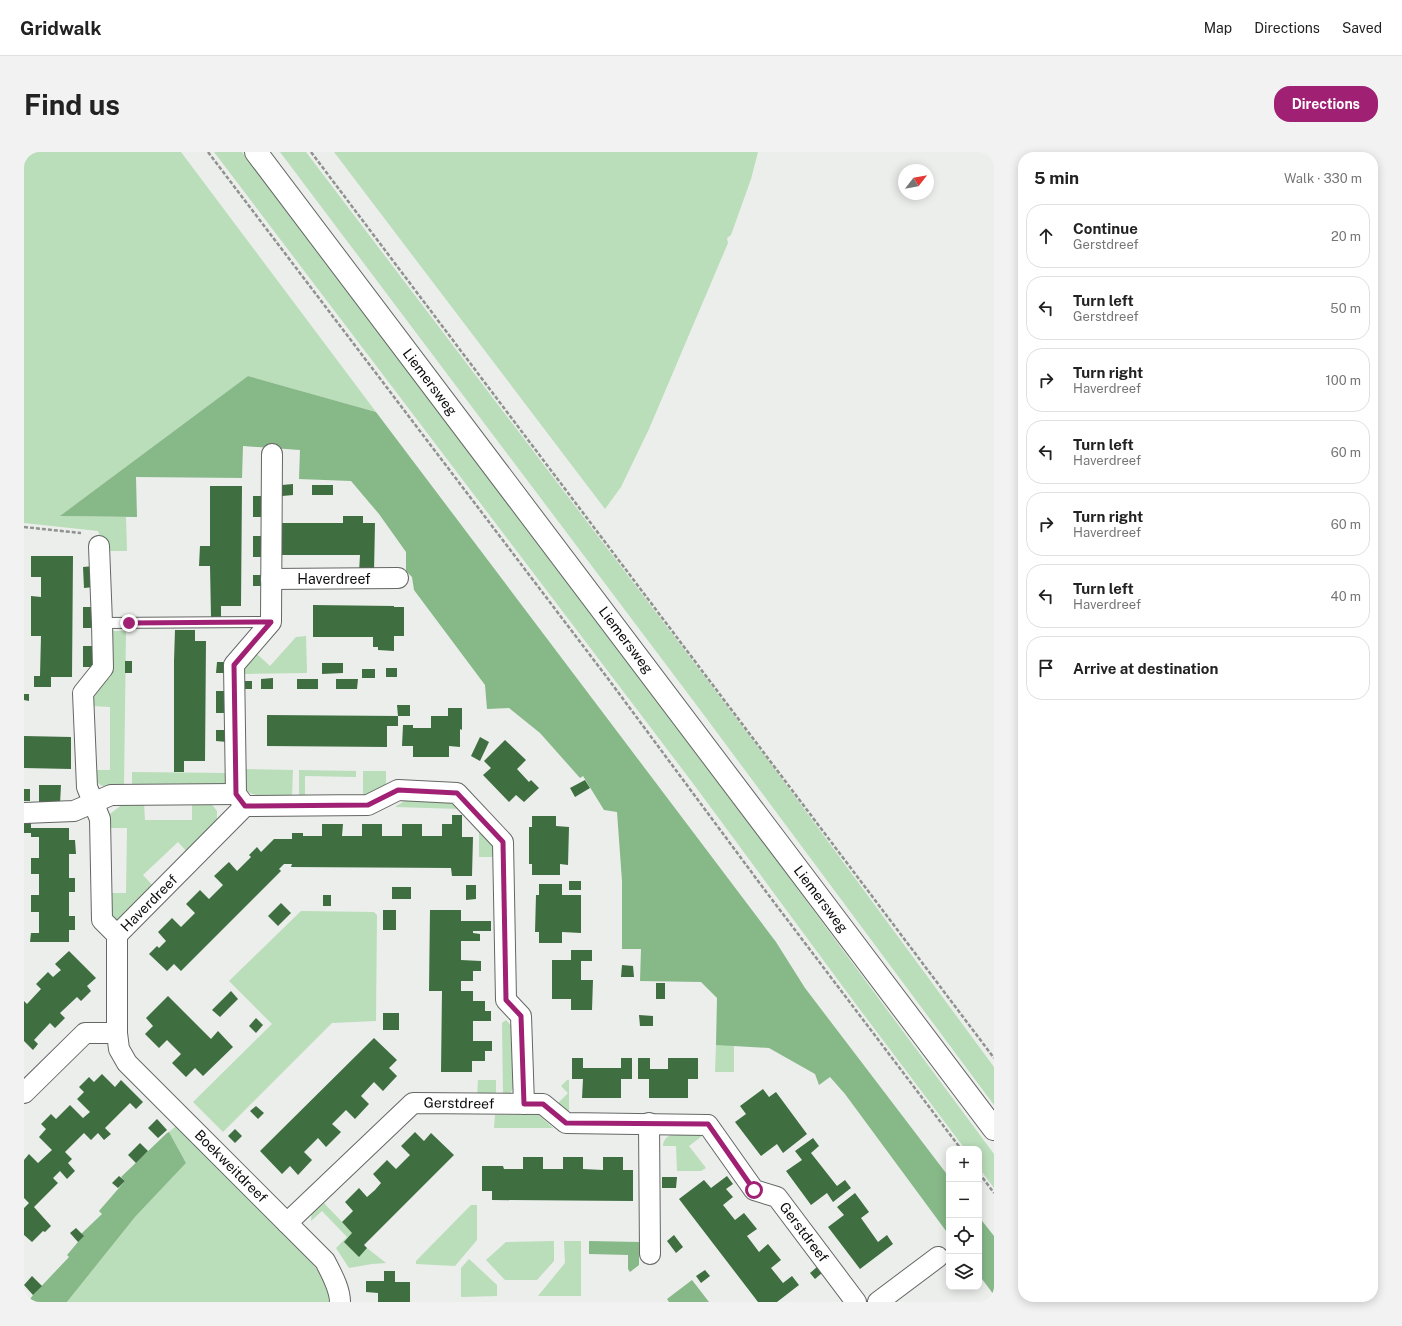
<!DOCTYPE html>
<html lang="en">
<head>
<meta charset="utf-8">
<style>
  :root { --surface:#fff; --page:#f2f2f2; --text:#222; --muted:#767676; --line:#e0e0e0; --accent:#a02174 }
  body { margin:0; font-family:"Public Sans",sans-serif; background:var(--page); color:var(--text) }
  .controls { position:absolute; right:12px; bottom:12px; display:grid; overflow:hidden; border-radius:8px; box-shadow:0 2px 10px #0003 }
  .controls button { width:36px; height:36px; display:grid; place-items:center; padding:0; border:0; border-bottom:1px solid var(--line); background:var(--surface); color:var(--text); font:20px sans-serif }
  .compass { position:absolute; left:874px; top:12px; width:36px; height:36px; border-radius:50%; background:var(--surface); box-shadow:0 2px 10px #0003; rotate:59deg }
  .stop { position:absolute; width:12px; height:12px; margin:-9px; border:3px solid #a02174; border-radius:50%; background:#fff }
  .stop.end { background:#a02174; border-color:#fff; box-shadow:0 1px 4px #0008 }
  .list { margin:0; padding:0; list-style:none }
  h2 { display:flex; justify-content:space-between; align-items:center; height:52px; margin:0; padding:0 16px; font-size:17px }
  h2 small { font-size:13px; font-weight:400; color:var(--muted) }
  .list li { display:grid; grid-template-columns:26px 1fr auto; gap:12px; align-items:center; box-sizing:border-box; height:64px; margin:0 8px 8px; padding:0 8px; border:1px solid var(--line); border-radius:16px }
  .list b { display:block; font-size:15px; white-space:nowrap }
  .list p { margin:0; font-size:13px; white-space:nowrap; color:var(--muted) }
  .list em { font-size:13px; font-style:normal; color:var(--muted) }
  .icon { flex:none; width:22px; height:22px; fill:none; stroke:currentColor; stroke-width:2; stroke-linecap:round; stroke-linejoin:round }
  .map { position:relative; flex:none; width:970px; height:1150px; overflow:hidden; border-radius:16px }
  header { display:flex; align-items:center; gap:24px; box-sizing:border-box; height:56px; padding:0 20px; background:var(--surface); border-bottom:1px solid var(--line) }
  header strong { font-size:19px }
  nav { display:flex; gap:22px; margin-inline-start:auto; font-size:14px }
  .intro { display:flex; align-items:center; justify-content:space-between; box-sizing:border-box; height:96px; padding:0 24px }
  h1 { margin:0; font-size:28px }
  .button { padding:10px 18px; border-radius:16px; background:var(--accent); color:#fff; font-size:14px; font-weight:700 }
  main { display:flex; gap:24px; padding:0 24px }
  aside { flex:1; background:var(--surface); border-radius:16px; box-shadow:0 2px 10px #0003 }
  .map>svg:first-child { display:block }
  .green { fill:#baddba }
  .forest { fill:#87b888 }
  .building { fill:#3f6e41 }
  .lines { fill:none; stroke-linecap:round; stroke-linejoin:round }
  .service-casing { stroke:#646764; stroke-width:12 }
  .minor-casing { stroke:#646764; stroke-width:22 }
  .secondary-casing { stroke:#646764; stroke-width:24 }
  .path { stroke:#8f928f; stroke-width:2.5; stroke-dasharray:4 2; stroke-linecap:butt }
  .service { stroke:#fff; stroke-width:10 }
  .minor { stroke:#fff; stroke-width:20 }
  .secondary { stroke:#fff; stroke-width:22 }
  .route { stroke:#a02174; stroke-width:5 }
  .labels { text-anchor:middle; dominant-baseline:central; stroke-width:3; stroke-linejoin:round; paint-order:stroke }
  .street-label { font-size:14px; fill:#0b0c0b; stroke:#fff }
</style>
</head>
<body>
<header>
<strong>Gridwalk</strong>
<nav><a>Map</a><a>Directions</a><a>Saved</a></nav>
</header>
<div class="intro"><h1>Find us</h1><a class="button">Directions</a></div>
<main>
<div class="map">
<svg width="970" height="1150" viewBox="0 0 970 1150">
  <rect width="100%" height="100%" fill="#ebeeeb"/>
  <!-- green -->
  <g class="green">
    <polygon points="0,0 157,0 352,260 224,224 37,364 102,365 103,399 85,399 80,398 74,379 0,371"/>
    <polygon points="190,0 218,0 749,704 970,1002 970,1036 955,1016 955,997 941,997 831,851 668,630"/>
    <polygon points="256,0 282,0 744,608 970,915 970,953 674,555"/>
    <polygon points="310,0 734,0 727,27 707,83 703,86 704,91 625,277 597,335 581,357"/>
    <path d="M88,479H102L100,635C84,635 71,638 69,618H86V555L68,554V543L87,524Z"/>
    <polygon points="282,484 283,521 221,522 221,514 232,501 246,514 272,485"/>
    <path d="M219,617L269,618L268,644C257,644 227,647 222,637C220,631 220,623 219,617Z"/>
    <polygon points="275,618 332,619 332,625 281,624 281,644 275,644"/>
    <polygon points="339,619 362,619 362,632 339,645"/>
    <polygon points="108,620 202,621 201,638 108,636"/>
    <polygon points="382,648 430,650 436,657 371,655"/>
    <polygon points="168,650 186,650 193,659 193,674 165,702 154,690 119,723 130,735 96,768 90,770 85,765 84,741 102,741 103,676 85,676 86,662 100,651 120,651 121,668 168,668"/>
    <polygon points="455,674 472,696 473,705 455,705"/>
    <polygon points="277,759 350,760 353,763 352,869 308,871 199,980 169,950 248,872 205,829"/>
    <polygon points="482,868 489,876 490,935 485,943 479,943 478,871"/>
    <polygon points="692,893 710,893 710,920 691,920"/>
    <polygon points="454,928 472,928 472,946 453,946"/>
    <polygon points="543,928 545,928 545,963 534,951 544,941 537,934"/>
    <polygon points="471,963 515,963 529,976 470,976"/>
    <path d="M152,974L288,1111C299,1125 303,1132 306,1150H43L111,1065L162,1011L145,980Z"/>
    <path d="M674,981L678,984L665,994L682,1016L677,1019H653L652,994H639C640,978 662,981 674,981Z"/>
    <polygon points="298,1049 343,1096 362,1111 348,1112 325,1116 312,1096 323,1085 298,1059 287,1069 288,1058"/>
    <polygon points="447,1053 453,1053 453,1088 431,1114 392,1112 392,1109"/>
    <polygon points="530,1089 530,1109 513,1128 481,1128 462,1108 482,1090"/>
    <polygon points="540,1089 557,1089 557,1144 514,1144 541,1111"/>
    <polygon points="445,1107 473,1133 473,1144 437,1145 437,1116"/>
  </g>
  <!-- forest -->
  <g class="forest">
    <polygon points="224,224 352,260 752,790 781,836 925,1025 925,1083 821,942 806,925 795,933 791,922 745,896 692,893 693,846 677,830 616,829 617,797 598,797 598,729 593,660 580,658 559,624 556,626 516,581 485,556 463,557 461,533 390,438 388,425 382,419 382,400 355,362 327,329 275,327 276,298 219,294 218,326 112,325 113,365 36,364"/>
    <polygon points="145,980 162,1011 111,1065 43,1150 4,1150 9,1143 45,1105 43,1103 54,1090 57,1082 78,1062 75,1059 101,1029 97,1025 143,981"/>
    <polygon points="955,1065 970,1084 970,1143 955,1123"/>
    <polygon points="565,1089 615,1090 615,1113 606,1120 604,1117 604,1103 565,1102"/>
    <polygon points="668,1128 685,1150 645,1150 643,1147"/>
  </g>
  <!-- building -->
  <g class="building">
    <polygon points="269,332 269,343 258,344 258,333"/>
    <rect x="288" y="333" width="21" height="10"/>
    <polygon points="186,334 218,334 217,454 197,454 197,465 187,465 186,414 175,414 176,394 186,394"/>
    <rect x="229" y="344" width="11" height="21"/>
    <polygon points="319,364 339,364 339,371 351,371 350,420 335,421 336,403 258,403 258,371 319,371"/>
    <polygon points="229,384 240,384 239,405 229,405"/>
    <polygon points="7,404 49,404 48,525 27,525 27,535 10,535 10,524 16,524 17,484 7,484 7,444 17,445 17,425 7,425"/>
    <polygon points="70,414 70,435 60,436 59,415"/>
    <polygon points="229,423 240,423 239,434 229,434"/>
    <polygon points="289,453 370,454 370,455 380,455 380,484 370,484 370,499 354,498 354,495 349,495 349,485 289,485"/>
    <rect x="59" y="455" width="11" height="21"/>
    <polygon points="151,478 171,478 171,489 182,489 181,609 160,609 160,620 150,620 150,509"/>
    <rect x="59" y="494" width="11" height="21"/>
    <rect x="101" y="509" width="7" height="12"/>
    <polygon points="193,510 203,510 204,521 192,521"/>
    <polygon points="298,511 319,511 319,521 298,522"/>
    <rect x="362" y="516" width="11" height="9"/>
    <rect x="338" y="517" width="13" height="9"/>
    <polygon points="249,526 249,537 237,537 237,527"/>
    <rect x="273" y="527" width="21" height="10"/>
    <polygon points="312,527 334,527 333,537 312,537"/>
    <rect x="221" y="529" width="7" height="8"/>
    <polygon points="192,539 204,539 203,561 192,561"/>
    <polygon points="0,542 5,542 5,549 0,548"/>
    <polygon points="373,553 386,553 386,564 374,564"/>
    <polygon points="424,556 438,556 438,578 436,577 436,595 425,594 425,605 389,605 389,594 378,594 379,573 389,573 389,576 407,576 407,564 424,564"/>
    <polygon points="243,563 374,564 374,574 363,574 363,595 243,594"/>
    <polygon points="192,578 203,578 203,590 192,589"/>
    <polygon points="0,584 47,585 47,617 0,616"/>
    <polygon points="456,585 465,590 456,609 447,604"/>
    <polygon points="481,588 502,608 493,617 505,630 507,628 515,636 500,650 492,643 485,650 459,623 467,616 460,609"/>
    <polygon points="561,628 566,636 551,645 546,636"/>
    <polygon points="15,633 37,633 36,652 15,652"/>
    <rect x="0" y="637" width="6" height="12"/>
    <polygon points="428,663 438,663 438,685 449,685 448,724 428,724 427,716 267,715 268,712 260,712 255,717 257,719 157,819 150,812 143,819 125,802 133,794 135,796 142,789 134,780 148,766 157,775 171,761 162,752 176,738 185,747 199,733 190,724 205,710 213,719 227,705 225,703 233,695 237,700 250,687 268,687 268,681 279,681 279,684 298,684 298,672 319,672 318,684 338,684 338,672 358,672 358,684 378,684 378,672 398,672 398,684 418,684 418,672 428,672"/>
    <polygon points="508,664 532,664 532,674 545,675 544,713 536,712 536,723 508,723 508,712 505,712 505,675 508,675"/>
    <polygon points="0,670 7,670 7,676 45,676 45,688 51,688 52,702 45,702 45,726 51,726 51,740 45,740 45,764 51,764 51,778 45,778 45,790 6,790 7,781 15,781 15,760 7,760 7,743 15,743 15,722 7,722 7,706 15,706 15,685 7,685 7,681 0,681"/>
    <rect x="545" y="729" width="12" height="9"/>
    <polygon points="515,732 538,732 538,743 557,743 557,781 538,780 538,791 515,791 515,780 511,780 512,743 515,743"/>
    <polygon points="442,733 452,733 452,747 442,748"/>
    <rect x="368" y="735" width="19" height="12"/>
    <rect x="299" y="743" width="8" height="11"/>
    <polygon points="257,751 267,761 254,774 244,764"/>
    <rect x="359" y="758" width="13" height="20"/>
    <polygon points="406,758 437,758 437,769 467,769 467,779 449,779 449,781 456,782 456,789 437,789 437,808 457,809 457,819 449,819 449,829 437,829 437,839 449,839 449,849 461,849 461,859 467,859 467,869 449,869 449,889 468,889 468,899 461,899 461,909 448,909 448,920 417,920 418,839 405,839"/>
    <polygon points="547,798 568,798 568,809 557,809 557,828 569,828 568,858 547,858 547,847 528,847 528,808 547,808"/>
    <polygon points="45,799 72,826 63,834 67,839 57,849 53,845 36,861 41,866 31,876 26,871 10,888 14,892 9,898 0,889 0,849 3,852 17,837 12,832 24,820 29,825 37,818 31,812"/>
    <polygon points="598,813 609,814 610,825 597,825"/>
    <rect x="632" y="831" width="9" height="16"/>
    <polygon points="207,839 214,847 196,865 188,858"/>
    <polygon points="144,844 187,887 194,879 209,895 179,924 171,916 162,925 148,911 157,902 143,888 135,896 121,882 129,874 122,866"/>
    <rect x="359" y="861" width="16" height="17"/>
    <polygon points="615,863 629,864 629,874 616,874"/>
    <polygon points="232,866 239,873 232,881 225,874"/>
    <polygon points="350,886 373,908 365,916 373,924 359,939 350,930 337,944 345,952 331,967 322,958 308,972 317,980 302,995 294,986 280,1000 288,1008 274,1023 266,1014 258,1022 236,999"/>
    <polygon points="548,906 559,906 559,916 597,916 597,906 608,906 608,927 597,927 597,946 558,946 559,927 548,927"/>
    <polygon points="614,906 626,906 626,917 644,917 644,906 674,906 674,927 664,927 664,946 625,946 625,927 614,927"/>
    <polygon points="78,922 91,935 97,928 119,950 112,957 106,951 81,976 87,982 80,988 74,981 67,988 60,981 41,1000 48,1007 44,1011 51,1019 43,1027 36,1019 29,1026 34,1031 10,1055 27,1074 21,1080 19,1079 8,1090 0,1083 0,1056 5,1051 0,1046 0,1008 5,1002 14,1011 28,998 15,985 22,977 17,972 27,962 32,967 46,953 59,966 66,960 53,947 60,940 55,935 65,925 70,930"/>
    <polygon points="739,937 745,945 752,940 783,982 759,1001 753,992 737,1004 711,970 722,962 716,954"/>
    <polygon points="232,954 240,961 234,967 226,959"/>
    <polygon points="133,967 143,978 134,986 124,976"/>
    <polygon points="211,977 218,984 211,991 204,984"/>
    <polygon points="391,980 400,989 407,981 430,1003 340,1093 343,1096 335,1105 320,1090 328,1081 318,1070 329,1059 321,1050 335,1036 343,1045 351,1038 357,1031 349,1022 363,1008 372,1017 386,1003 377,994"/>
    <polygon points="789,986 795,994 787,1001 813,1034 821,1028 827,1036 809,1050 803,1041 787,1053 762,1019 778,1008 771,999"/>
    <polygon points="116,991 124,999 112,1011 104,1003"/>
    <polygon points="499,1005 519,1005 519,1017 539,1017 539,1005 559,1005 559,1017 579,1018 579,1005 599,1005 599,1018 609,1018 609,1049 468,1048 468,1039 458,1039 458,1014 479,1014 480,1017 499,1017"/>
    <polygon points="95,1024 101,1029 94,1036 88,1031"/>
    <polygon points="703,1024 709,1032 702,1037 709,1045 699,1053 711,1068 720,1061 733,1077 723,1084 735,1100 744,1092 757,1108 747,1116 759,1131 768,1124 775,1133 753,1150 734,1150 655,1047 680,1028 687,1036"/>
    <polygon points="638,1025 653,1025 652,1036 638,1036"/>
    <polygon points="831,1041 845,1060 837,1066 842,1073 854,1090 863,1083 869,1092 836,1117 804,1075 820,1063 813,1055"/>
    <polygon points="52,1076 60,1084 54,1090 46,1081"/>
    <polygon points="650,1083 659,1095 652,1101 643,1089"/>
    <polygon points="793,1115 798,1121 791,1127 786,1121"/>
    <polygon points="681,1118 686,1124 677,1131 672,1124"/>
    <polygon points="360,1119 371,1119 371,1130 386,1130 386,1150 354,1150 354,1141 342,1140 342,1129 360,1129"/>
    <polygon points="8,1124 18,1134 9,1143 0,1133"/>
  </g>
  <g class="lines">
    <defs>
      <polyline id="service" points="78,471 246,470"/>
      <g id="minor">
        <polyline points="75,394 78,471 79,516 59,541 63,635 76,667 78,768 93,783 221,654 344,653 374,638 433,641 479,690 482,848 497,864 500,952"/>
        <polyline points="247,427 374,426"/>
        <polyline points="221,654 212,642 210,513 247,470 248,302"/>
        <polyline points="0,661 50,659 87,643 212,642"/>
        <path d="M93,783V881L95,897L103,911L301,1109C307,1121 316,1136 316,1150"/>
        <polyline points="0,941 61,881 93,881"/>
        <polyline points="625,971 626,1102"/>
        <polyline points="263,1071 389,951 519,952 542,971 684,973 730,1038 753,1045 832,1150"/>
        <polyline points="854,1150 914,1105"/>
      </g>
      <polyline id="secondary" points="232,0 970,977"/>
    </defs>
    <!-- service casing -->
    <use href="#service" class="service-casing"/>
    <!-- minor casing -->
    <use href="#minor" class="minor-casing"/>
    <!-- secondary casing -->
    <use href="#secondary" class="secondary-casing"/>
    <!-- path -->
    <g class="path">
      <polyline points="184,0 585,528 740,737 937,997"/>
      <polyline points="287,0 970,906"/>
      <polyline points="0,375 57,381"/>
      <polyline points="955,1021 970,1041"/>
    </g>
    <!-- service -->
    <use href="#service" class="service"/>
    <!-- minor -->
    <use href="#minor" class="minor"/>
    <!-- secondary -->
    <use href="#secondary" class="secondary"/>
  </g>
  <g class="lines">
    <!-- route -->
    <polyline class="route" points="105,471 247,470 210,513 212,642 221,654 344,653 374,638 433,641 479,690 482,848 497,864 500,952 519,952 542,971 684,972 730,1038"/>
  </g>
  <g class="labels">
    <!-- street labels -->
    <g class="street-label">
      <text transform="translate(406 230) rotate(53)">Liemersweg</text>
      <text x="310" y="427">Haverdreef</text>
      <text transform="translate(602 488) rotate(53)">Liemersweg</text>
      <text transform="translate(797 747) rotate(53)">Liemersweg</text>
      <text transform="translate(125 751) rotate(-45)">Haverdreef</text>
      <text transform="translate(435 951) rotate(1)">Gerstdreef</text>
      <text transform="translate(207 1014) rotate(45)">Boekweitdreef</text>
      <text transform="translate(780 1080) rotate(53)">Gerstdreef</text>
    </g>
  </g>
</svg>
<div class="controls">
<button>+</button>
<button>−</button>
<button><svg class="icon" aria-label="locate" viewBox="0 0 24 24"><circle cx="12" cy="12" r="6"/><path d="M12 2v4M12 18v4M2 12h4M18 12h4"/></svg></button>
<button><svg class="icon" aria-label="layers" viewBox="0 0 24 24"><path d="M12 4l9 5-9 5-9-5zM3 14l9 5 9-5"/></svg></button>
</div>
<svg class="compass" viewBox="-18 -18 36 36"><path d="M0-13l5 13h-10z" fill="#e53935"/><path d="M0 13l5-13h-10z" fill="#767676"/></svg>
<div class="stop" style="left:730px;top:1038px"></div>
<div class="stop end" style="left:105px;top:471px"></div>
</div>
<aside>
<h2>5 min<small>Walk · 330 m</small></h2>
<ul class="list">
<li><svg class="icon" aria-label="ahead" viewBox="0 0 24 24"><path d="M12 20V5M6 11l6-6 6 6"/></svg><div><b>Continue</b><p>Gerstdreef</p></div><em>20 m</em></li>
<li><svg class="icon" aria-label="left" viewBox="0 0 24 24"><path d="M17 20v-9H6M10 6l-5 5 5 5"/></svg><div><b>Turn left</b><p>Gerstdreef</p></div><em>50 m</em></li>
<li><svg class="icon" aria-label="right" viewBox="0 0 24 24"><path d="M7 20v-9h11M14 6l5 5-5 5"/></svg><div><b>Turn right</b><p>Haverdreef</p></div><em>100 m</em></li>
<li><svg class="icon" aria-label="left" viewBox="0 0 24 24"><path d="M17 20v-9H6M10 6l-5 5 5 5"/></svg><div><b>Turn left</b><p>Haverdreef</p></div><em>60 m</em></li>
<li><svg class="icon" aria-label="right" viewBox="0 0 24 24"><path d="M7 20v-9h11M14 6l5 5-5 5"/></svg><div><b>Turn right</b><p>Haverdreef</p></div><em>60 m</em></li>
<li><svg class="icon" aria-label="left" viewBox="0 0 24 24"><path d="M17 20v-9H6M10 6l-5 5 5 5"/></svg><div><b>Turn left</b><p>Haverdreef</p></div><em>40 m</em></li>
<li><svg class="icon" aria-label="arrive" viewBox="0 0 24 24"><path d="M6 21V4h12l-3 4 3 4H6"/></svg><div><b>Arrive at destination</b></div></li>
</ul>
</aside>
</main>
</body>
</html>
